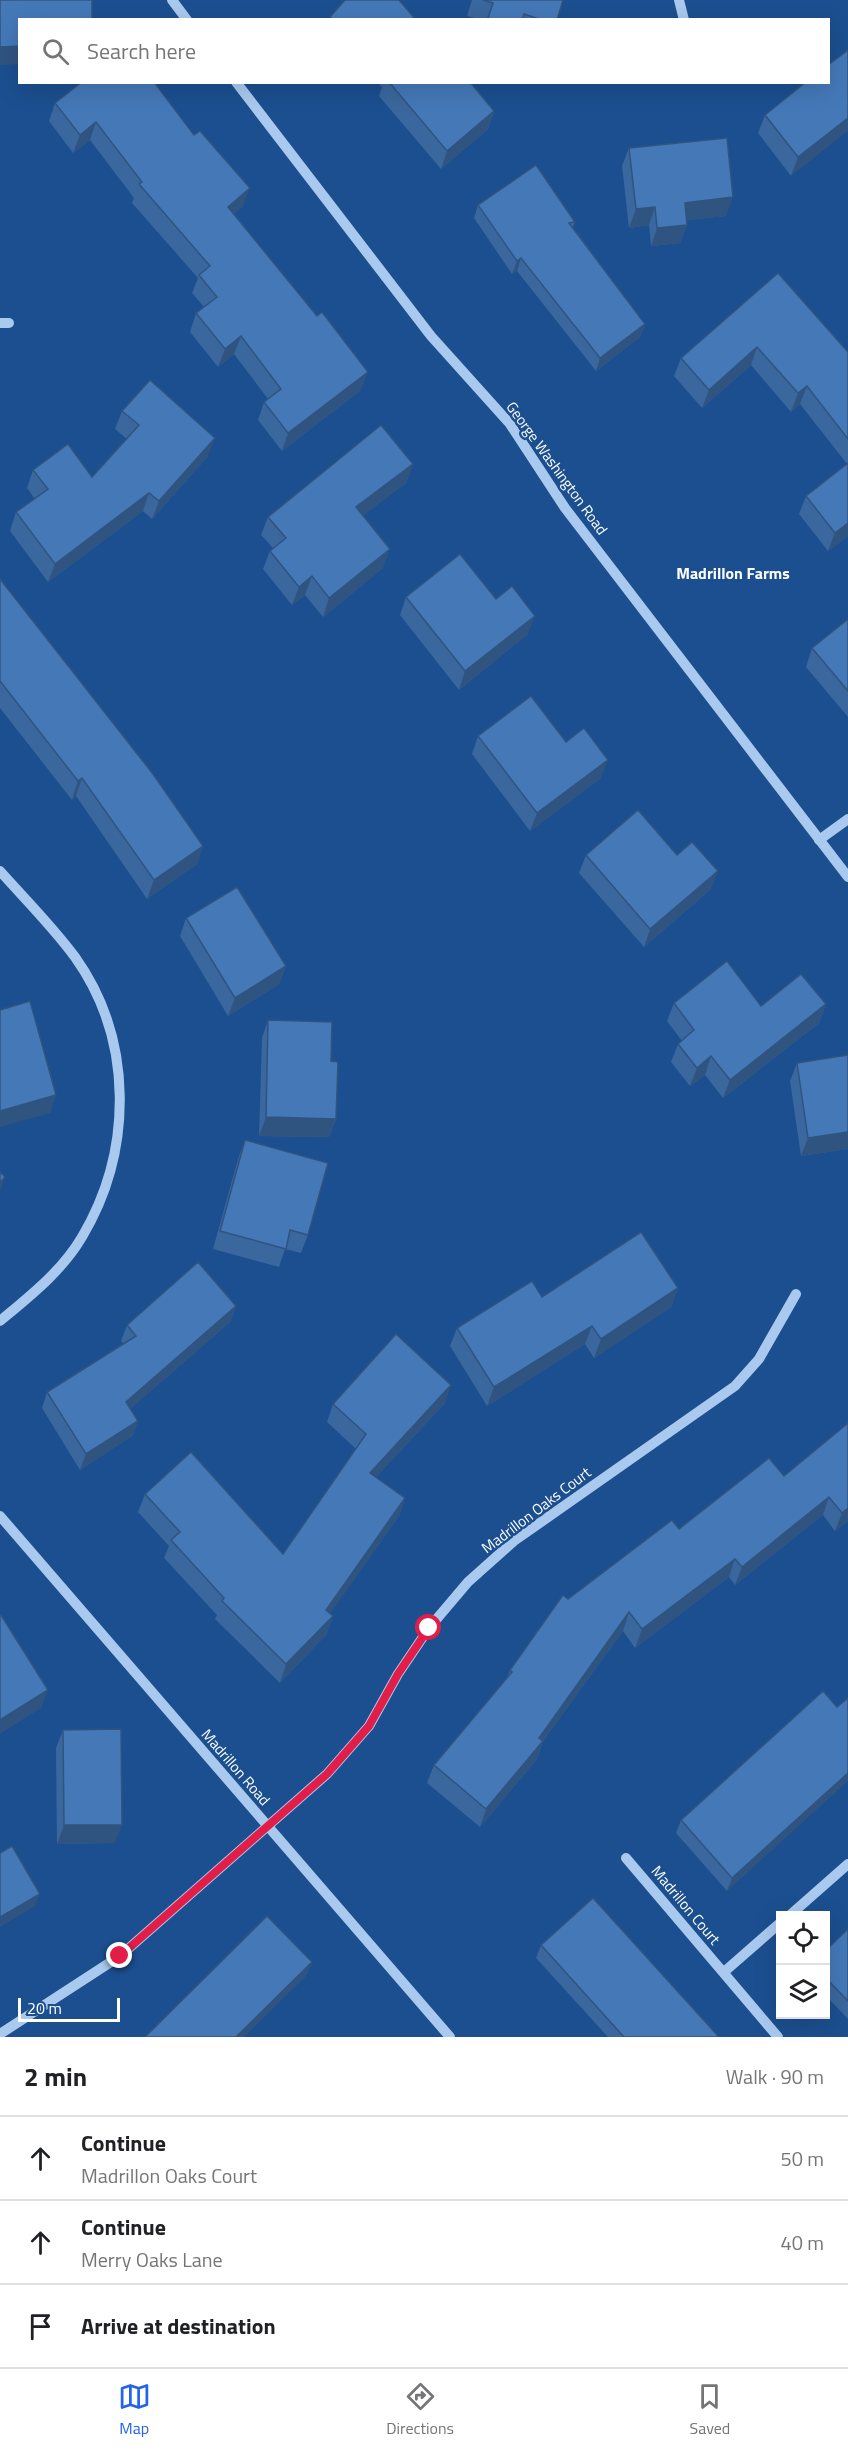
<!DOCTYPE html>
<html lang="en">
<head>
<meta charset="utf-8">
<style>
  :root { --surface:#fff; --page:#f2f2f2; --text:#202124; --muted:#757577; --line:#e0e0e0; --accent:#2563eb }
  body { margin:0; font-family:"Titillium Web",sans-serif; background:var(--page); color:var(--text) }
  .controls { position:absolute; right:18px; bottom:18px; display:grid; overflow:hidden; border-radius:0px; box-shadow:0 6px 24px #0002 }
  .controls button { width:54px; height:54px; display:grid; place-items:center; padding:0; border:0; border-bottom:2px solid var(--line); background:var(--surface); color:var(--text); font:30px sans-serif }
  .scale { position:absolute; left:18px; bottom:15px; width:102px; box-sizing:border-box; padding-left:6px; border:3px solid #fff; border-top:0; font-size:16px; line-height:21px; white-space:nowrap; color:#fff; -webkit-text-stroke:4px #1b4f8f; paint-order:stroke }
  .stop { position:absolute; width:18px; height:18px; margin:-14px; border:4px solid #e11d48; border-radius:50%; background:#fff }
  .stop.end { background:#e11d48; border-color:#fff; box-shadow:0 2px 6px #0008 }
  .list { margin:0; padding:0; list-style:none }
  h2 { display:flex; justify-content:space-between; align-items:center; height:78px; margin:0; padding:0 24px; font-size:26px }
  h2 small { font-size:20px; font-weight:400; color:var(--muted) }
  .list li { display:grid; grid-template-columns:39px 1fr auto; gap:18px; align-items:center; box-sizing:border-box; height:84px; padding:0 24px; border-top:2px solid var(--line) }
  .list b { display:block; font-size:22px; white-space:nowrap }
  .list p { margin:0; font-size:20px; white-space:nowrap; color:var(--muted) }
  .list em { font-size:20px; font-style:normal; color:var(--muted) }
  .icon { flex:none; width:33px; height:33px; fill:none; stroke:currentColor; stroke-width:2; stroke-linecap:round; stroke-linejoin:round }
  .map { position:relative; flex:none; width:848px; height:2037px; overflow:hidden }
  .search { position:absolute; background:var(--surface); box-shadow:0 6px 24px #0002; left:18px; right:18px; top:18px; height:66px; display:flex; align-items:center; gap:15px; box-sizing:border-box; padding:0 21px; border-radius:0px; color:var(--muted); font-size:22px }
  .sheet { height:330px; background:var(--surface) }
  nav { display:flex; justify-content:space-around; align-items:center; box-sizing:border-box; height:84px; border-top:2px solid var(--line); background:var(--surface); font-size:16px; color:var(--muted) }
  nav a { display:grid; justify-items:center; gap:3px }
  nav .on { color:var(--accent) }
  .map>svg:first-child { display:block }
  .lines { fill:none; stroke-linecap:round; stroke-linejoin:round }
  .minor { stroke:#a9c9ee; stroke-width:10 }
  .wall { fill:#3a679d }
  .shaded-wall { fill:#305480 }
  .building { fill:#4478b7; stroke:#305480; stroke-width:1.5 }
  .route { stroke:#e11d48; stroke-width:8 }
  .labels { text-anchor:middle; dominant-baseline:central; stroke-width:5; stroke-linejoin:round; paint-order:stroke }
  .street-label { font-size:15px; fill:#fff; stroke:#1b4f8f }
  .neighbourhood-label { font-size:16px; font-weight:bold; fill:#fff; stroke:#1b4f8f }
</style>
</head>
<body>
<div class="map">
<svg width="848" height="2037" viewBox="0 0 848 2037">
  <rect width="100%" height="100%" fill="#1b4f8f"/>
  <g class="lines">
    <!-- minor -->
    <g class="minor">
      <polyline points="172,0 187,20"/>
      <polyline points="679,0 684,20"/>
      <polyline points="236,82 431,336 510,424 565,508 848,877"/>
      <polyline points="0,323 9,323"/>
      <polyline points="819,840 848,819"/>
      <path d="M0,871C25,899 53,927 75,957C134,1040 133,1151 82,1237C62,1271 30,1296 0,1321"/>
      <polyline points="0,1516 450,2037"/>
      <polyline points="626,1858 778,2037"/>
      <polyline points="789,1916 848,1864"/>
      <polyline points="724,1972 780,1923"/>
      <polyline points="0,2034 120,1956 327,1774 369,1726 398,1674 429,1628 468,1582 514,1541 735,1386 759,1359 796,1294"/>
    </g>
  </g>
  <!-- wall -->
  <g class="wall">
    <polygon points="472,0 563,0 557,20 481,20 467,16"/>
    <polygon points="848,50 791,176 758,133 765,115"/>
    <polygon points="82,82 243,206 234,214 361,390 282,451 258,420 264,402 268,399 234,354 218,367 190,332 196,313 204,307 192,293 198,278 132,203 134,198 90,140 73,153 49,121 55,103"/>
    <polygon points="377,82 470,82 494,111 488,129 441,169 379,96 382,87"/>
    <polygon points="629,148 726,216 687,220 687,225 680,243 651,246 649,225 629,228 622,166"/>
    <polygon points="478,205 575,222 573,227 645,324 640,337 596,371 517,271 512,274 474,218"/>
    <polygon points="778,273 848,352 848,536 828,551 799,514 806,496 847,464 800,404 791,412 751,365 702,408 674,376 681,358"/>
    <polygon points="122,411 208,456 152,519 143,511 48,582 10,531 16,512 35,499 27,488 33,470 92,477 127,439 115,429"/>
    <polygon points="413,464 406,483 362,516 383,568 323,617 305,595 292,605 263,569 270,551 273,548 261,535 268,517"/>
    <polygon points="0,579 203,846 197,864 147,899 76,796 72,800 0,708"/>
    <polygon points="406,597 496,599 528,634 459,690 400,615"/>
    <polygon points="848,619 848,717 806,667 812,648"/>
    <polygon points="478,736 566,742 601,778 530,831 472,754"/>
    <polygon points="586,855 677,855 711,889 644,947 579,873"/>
    <polygon points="186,918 286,966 279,984 228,1016 180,936"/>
    <polygon points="674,1003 761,1006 826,1004 819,1023 723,1098 705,1075 690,1086 671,1062 678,1044 682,1041 667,1021"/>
    <polygon points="268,1020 331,1061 336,1119 329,1137 259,1136 262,1038"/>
    <polygon points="848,1055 848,1149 801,1156 790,1081 797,1063"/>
    <polygon points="245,1140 308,1235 301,1253 285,1249 279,1267 213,1249 238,1159"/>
    <polygon points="678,1288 671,1307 594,1358 585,1344 487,1406 450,1346 457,1328 542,1297"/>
    <polygon points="236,1306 230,1322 130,1409 138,1421 132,1436 80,1470 42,1408 47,1392 124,1344 121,1341 127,1325"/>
    <polygon points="445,1403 376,1477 405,1498 399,1516 330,1613 333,1616 326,1635 280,1683 215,1619 217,1615 164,1558 169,1546 138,1512 145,1494 283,1554 356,1449 327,1422 333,1404"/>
    <polygon points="848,1423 848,1521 835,1531 823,1515 735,1585 729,1577 635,1648 623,1631 543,1741 537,1759 480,1827 427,1783 434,1765 507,1678 510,1670 568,1599 679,1529 784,1476"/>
    <polygon points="837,1707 727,1891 676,1833 681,1820"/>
    <polygon points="63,1730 115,1843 57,1844 56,1748"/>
    <polygon points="848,1929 848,2019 825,1995 825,1951"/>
    <polygon points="541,1945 719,2037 608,2037 536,1958"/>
  </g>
  <!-- shaded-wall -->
  <g class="shaded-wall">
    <polygon points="20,46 20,64 0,65 0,47"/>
    <polygon points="494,111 488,129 441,169 447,151"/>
    <polygon points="848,118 848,131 791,176 798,157"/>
    <polygon points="96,122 90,140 73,153 80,135"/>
    <polygon points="250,188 243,206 221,225 228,207"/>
    <polygon points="733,197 726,216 678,221 685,203"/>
    <polygon points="655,207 649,225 629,228 636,209"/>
    <polygon points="687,225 680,243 651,246 657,228"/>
    <polygon points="521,258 517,271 512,274 517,261"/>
    <polygon points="645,324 640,337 596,371 600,358"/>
    <polygon points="241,336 234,354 218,367 225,349"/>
    <polygon points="757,347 751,365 702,408 709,390"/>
    <polygon points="368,372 361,390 282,451 288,433"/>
    <polygon points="807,386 800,404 791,412 798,393"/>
    <polygon points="215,438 208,456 152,519 159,501"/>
    <polygon points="413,464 406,483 349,526 356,507"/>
    <polygon points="149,493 143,511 48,582 55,564"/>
    <polygon points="848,523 848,536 828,551 835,533"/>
    <polygon points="390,549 383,568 323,617 329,598"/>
    <polygon points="312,576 305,595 292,605 299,587"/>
    <polygon points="535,616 528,634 459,690 465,671"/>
    <polygon points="608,760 601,778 530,831 537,813"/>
    <polygon points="82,778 76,796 72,800 78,781"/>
    <polygon points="203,846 197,864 147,899 154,880"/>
    <polygon points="718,871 711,889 644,947 650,929"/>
    <polygon points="286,966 279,984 228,1016 235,998"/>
    <polygon points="826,1004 819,1023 723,1098 730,1080"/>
    <polygon points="711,1056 705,1075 690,1086 697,1068"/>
    <polygon points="56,1095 50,1113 0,1127 0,1111"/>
    <polygon points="266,1117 336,1119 329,1137 259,1136"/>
    <polygon points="848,1132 848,1149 801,1156 808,1138"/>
    <polygon points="5,1177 0,1191 0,1183"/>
    <polygon points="678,1288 671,1307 594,1358 601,1339"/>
    <polygon points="236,1306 230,1322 120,1418 126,1402"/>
    <polygon points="592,1326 585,1344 487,1406 494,1387"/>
    <polygon points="451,1385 445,1403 363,1491 370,1473"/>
    <polygon points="138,1421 132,1436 80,1470 86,1454"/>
    <polygon points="829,1497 823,1515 735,1585 742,1567"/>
    <polygon points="405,1498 399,1516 320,1628 326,1610"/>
    <polygon points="848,1508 848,1521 835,1531 842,1513"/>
    <polygon points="735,1559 729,1577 635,1648 642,1629"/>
    <polygon points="629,1612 623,1631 540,1745 543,1741 537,1759 480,1827 486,1809"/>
    <polygon points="333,1616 326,1635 280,1683 286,1664"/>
    <polygon points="48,1690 41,1708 0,1734 0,1720"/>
    <polygon points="848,1773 848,1781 727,1891 732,1878"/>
    <polygon points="64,1825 122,1825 115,1843 57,1844"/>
    <polygon points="40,1894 35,1906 0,1927 0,1917"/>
    <polygon points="312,1962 307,1975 244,2037 236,2037"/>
  </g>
  <!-- building -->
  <g class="building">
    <polygon points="0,0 92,0 92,20 20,20 20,46 0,47"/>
    <polygon points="345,0 399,0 416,20 333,20 330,17"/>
    <polygon points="483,0 563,0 557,20 542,20 524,14 522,20 494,20 488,18 493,3"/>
    <polygon points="848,50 848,118 798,157 765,115 806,82 828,82 828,65"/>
    <polygon points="82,82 154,82 194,135 200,131 250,188 228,207 317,316 322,312 368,372 288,433 264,402 281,389 241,336 225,349 196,313 217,297 199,275 210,266 139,184 142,182 96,122 80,135 55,103"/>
    <polygon points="389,82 470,82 494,111 447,151"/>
    <polygon points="727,138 733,197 685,203 687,225 657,228 655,207 636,209 629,148"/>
    <polygon points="536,165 575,222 569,223 645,324 600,358 521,258 517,261 478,205"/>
    <polygon points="778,273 848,352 848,439 807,386 798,393 757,347 709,390 681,358"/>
    <polygon points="150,380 215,438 159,501 149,493 55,564 16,512 48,489 33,470 68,444 92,477 139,425 122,411"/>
    <polygon points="381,425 413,464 356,507 390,549 329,598 312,576 299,587 270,551 286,538 268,517"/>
    <polygon points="848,463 848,523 835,533 806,496"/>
    <polygon points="460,554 496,599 512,586 535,616 465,671 406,597"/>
    <polygon points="0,579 153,774 203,846 154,880 82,778 78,781 0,681"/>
    <polygon points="848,619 848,691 812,648"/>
    <polygon points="531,696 566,742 584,728 608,760 537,813 478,736"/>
    <polygon points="638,810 677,855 692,842 718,871 650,929 586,855"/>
    <polygon points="237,887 286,966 235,998 186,918"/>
    <polygon points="727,961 761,1006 801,974 826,1004 730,1080 711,1056 697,1068 678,1044 694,1030 674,1003"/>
    <polygon points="30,1001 56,1095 0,1111 0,1010"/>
    <polygon points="268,1020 332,1022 331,1061 338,1062 336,1119 266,1117"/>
    <polygon points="848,1055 848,1132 808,1138 797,1063"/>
    <polygon points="245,1140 328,1163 308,1235 290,1230 286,1249 220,1231"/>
    <polygon points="0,1172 5,1177 0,1183"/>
    <polygon points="641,1232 678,1288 601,1339 592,1326 494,1387 457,1328 532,1281 542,1297"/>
    <polygon points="198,1262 236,1306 126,1402 138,1421 86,1454 47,1392 136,1336 127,1325"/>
    <polygon points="396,1334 451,1385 370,1473 405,1498 326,1610 333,1616 286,1664 222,1601 224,1598 171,1540 180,1532 145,1494 191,1452 283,1554 366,1434 333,1404"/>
    <polygon points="848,1423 848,1508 842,1513 829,1497 742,1567 735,1559 642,1629 629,1612 539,1738 543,1741 486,1809 434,1765 512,1672 510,1670 563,1595 568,1599 672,1520 679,1529 769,1458 784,1476"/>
    <polygon points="1,1615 48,1690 0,1720 0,1616"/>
    <polygon points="823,1691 837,1707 848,1698 848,1773 732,1878 681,1820"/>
    <polygon points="121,1729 122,1825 64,1825 63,1730"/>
    <polygon points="12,1846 40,1894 0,1917 0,1853"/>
    <polygon points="593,1898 719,2037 624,2037 541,1945"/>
    <polygon points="267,1916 312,1962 236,2037 145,2037"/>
    <polygon points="848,1929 848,2001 825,1977 825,1951"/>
  </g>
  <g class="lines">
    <!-- route -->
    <polyline class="route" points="120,1956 327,1774 369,1726 398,1674 429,1628"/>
  </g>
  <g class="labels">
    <!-- street labels -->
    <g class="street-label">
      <text transform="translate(557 468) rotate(54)">George Washington Road</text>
      <text transform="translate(536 1510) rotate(-37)">Madrillon Oaks Court</text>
      <text transform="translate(236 1767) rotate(49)">Madrillon Road</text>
      <text transform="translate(686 1905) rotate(50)">Madrillon Court</text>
    </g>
    <!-- neighbourhood labels -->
    <g class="neighbourhood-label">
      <text x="733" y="573">Madrillon Farms</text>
    </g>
  </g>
</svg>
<div class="controls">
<button><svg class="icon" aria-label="locate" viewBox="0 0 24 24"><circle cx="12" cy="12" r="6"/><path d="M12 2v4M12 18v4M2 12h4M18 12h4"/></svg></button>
<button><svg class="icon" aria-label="layers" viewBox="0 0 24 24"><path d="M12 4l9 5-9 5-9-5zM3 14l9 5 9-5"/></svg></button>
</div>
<div class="scale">20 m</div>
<div class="stop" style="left:429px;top:1628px"></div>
<div class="stop end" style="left:120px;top:1956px"></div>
<div class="search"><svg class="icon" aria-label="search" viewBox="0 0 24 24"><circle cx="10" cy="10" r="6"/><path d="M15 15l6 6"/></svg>Search here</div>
</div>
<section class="sheet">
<h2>2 min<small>Walk · 90 m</small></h2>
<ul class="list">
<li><svg class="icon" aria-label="ahead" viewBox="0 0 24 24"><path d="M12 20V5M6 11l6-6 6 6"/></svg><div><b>Continue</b><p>Madrillon Oaks Court</p></div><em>50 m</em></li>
<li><svg class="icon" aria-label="ahead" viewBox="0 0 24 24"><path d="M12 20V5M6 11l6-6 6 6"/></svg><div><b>Continue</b><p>Merry Oaks Lane</p></div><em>40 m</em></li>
<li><svg class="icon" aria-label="arrive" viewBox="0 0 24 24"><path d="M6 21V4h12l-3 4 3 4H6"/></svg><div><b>Arrive at destination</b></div></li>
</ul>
</section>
<nav>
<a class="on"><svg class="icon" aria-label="map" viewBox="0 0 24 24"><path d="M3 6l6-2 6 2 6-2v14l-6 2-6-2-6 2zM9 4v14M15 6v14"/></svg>Map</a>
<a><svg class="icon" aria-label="directions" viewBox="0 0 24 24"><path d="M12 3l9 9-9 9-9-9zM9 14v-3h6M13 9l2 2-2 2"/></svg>Directions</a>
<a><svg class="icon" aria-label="saved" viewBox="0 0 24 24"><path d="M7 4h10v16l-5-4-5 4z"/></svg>Saved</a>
</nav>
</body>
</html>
